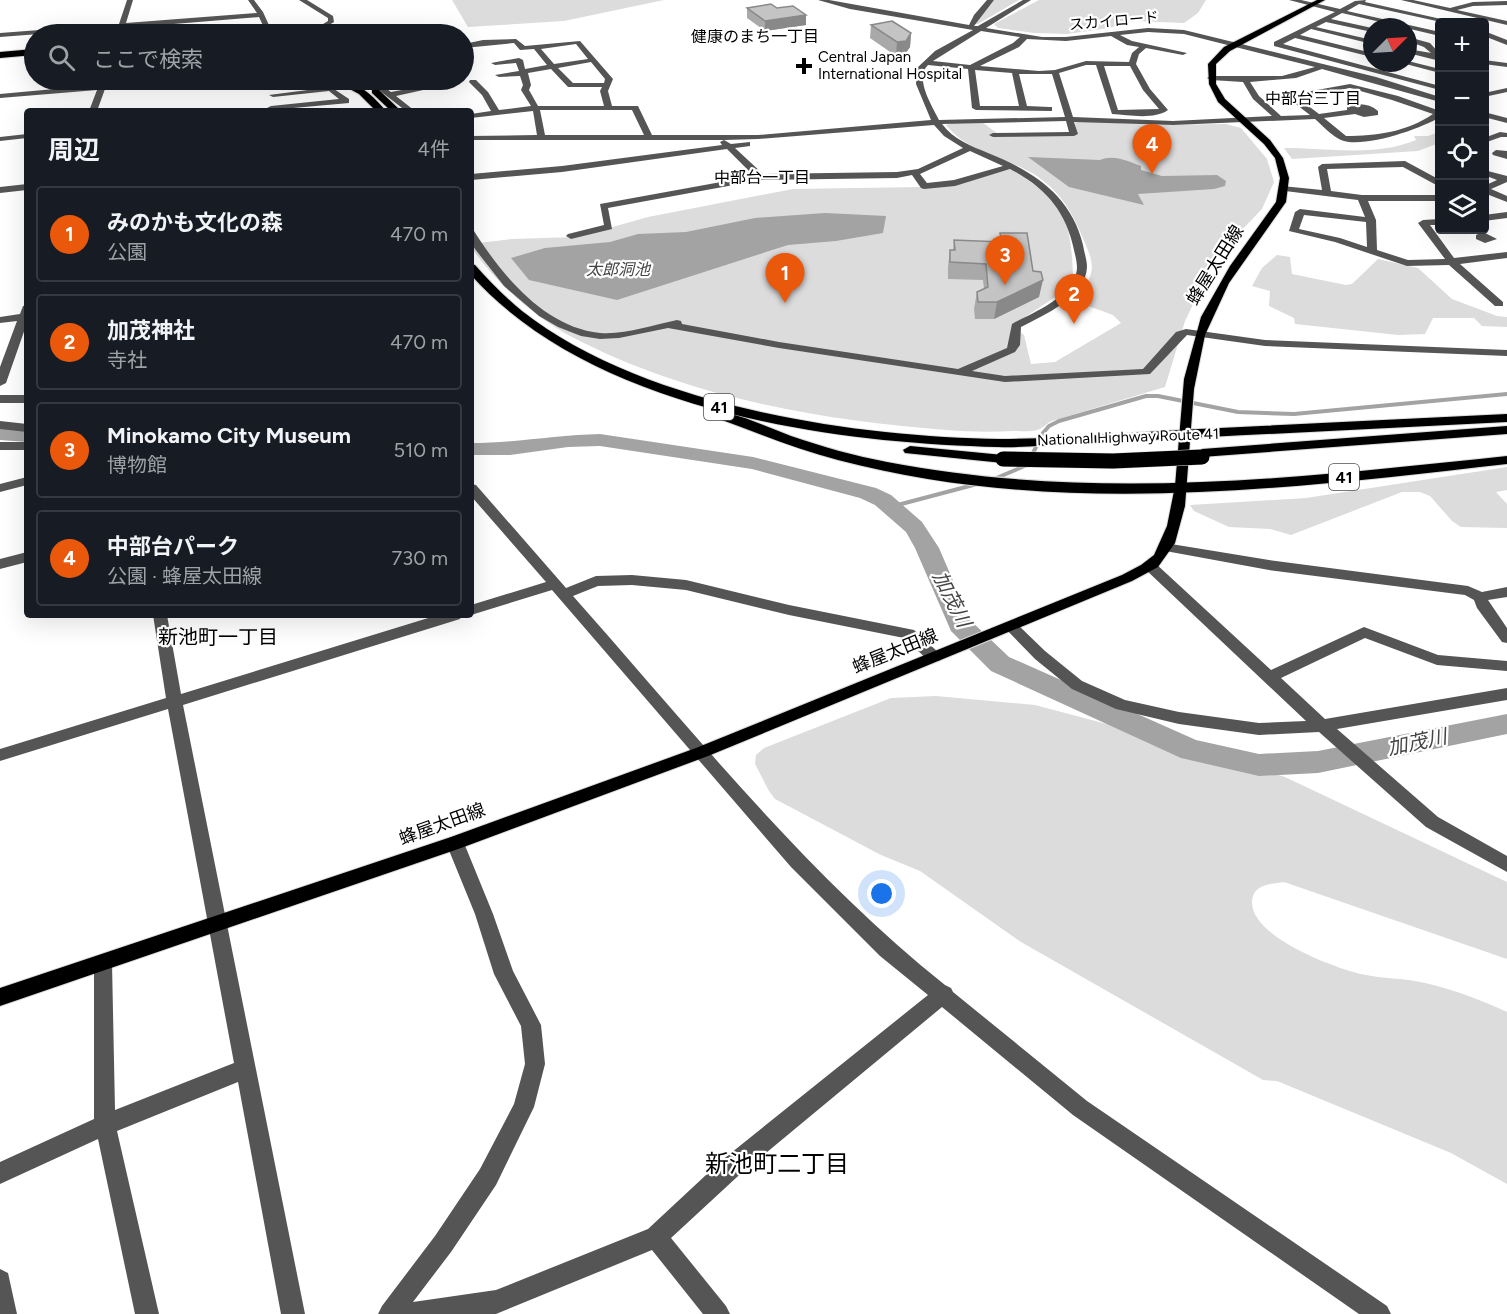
<!DOCTYPE html>
<html lang="ja">
<head>
<meta charset="utf-8">
<style>
  :root { --surface:#171b24; --page:#20242c; --text:#f1f3f6; --muted:#9ea1a6; --line:#363941; --accent:#ea580c }
  body { margin:0; font-family:Figtree,"Noto Sans JP",sans-serif; background:var(--page); color:var(--text) }
  .controls { position:absolute; right:18px; top:18px; display:grid; overflow:hidden; border-radius:6px; box-shadow:0 6px 24px #0002 }
  .controls button { width:54px; height:54px; display:grid; place-items:center; padding:0; border:0; border-bottom:2px solid var(--line); background:var(--surface); color:var(--text); font:30px sans-serif }
  .compass { position:absolute; left:1363px; top:18px; width:54px; height:54px; border-radius:50%; background:var(--surface); box-shadow:0 6px 24px #0002; rotate:66deg }
  .you { position:absolute; left:882px; top:894px; width:21px; height:21px; margin:-15px; border:4px solid #fff; border-radius:50%; background:#1a73e8; box-shadow:0 0 0 9px #1a73e833 }
  .badge { display:grid; place-items:center; width:39px; height:39px; border-radius:50%; background:var(--accent); color:#fff; font-size:20px; font-weight:700 }
  .pin { position:absolute; translate:-50% -50px; filter:drop-shadow(0 2px 3px #0008) }
  .pin::after { content:''; position:absolute; top:32px; width:21px; height:18px; background:inherit; clip-path:polygon(0 0,100% 0,50% 100%) }
  .list { margin:0; padding:0; list-style:none }
  h2 { display:flex; justify-content:space-between; align-items:center; height:78px; margin:0; padding:0 24px; font-size:26px }
  h2 small { font-size:20px; font-weight:400; color:var(--muted) }
  .list li { display:grid; grid-template-columns:39px 1fr auto; gap:18px; align-items:center; box-sizing:border-box; height:96px; margin:0 12px 12px; padding:0 12px; border:2px solid var(--line); border-radius:6px }
  .list b { display:block; font-size:22px; white-space:nowrap }
  .list p { margin:0; font-size:20px; white-space:nowrap; color:var(--muted) }
  .list em { font-size:20px; font-style:normal; color:var(--muted) }
  .icon { flex:none; width:33px; height:33px; fill:none; stroke:currentColor; stroke-width:2; stroke-linecap:round; stroke-linejoin:round }
  .map { position:relative; flex:none; width:1507px; height:1314px; overflow:hidden }
  .search { position:absolute; background:var(--surface); box-shadow:0 6px 24px #0002; left:24px; top:24px; width:450px; height:66px; display:flex; align-items:center; gap:15px; box-sizing:border-box; padding:0 21px; border-radius:33px; color:var(--muted); font-size:22px }
  .panel { position:absolute; background:var(--surface); box-shadow:0 6px 24px #0002; left:24px; top:108px; width:450px; height:510px; border-radius:6px }
  .map>svg:first-child { display:block }
  .green { fill:#dcdcdc }
  .water { fill:#a3a3a3 }
  .lines { fill:none; stroke-linecap:round; stroke-linejoin:round }
  .stream { stroke:#a3a3a3; stroke-width:4 }
  .river { fill:#a3a3a3; fill-rule:evenodd }
  .major-casing { stroke:#dbdbdb; stroke-width:2 }
  .highway-casing { stroke:#dbdbdb; stroke-width:2 }
  .minor { fill:#555; fill-rule:evenodd }
  .major { fill:#000; fill-rule:evenodd }
  .highway { fill:#000; fill-rule:evenodd }
  .highway-bridge-casing { stroke:#dbdbdb; stroke-width:16; stroke-linecap:butt }
  .highway-bridge { stroke:#000; stroke-width:15 }
  .wall { fill:#a9a9a9 }
  .shaded-wall { fill:#898989 }
  .building { fill:#c4c4c4; stroke:#898989; stroke-width:1.5 }
  .poi-dot { fill:#000; stroke:#fff; stroke-width:2 }
  .labels { text-anchor:middle; dominant-baseline:central; stroke-width:4.5; stroke-linejoin:round; paint-order:stroke }
  .far-street-label { font-size:15px; fill:#000; stroke:#fff }
  .far-poi-label { font-size:15px; fill:#000; stroke:#fff; text-anchor:start }
  .far-neighbourhood-label { font-size:16px; fill:#000; stroke:#fff }
  .far-water-label { font-size:16px; font-style:italic; fill:#444; stroke:#fff }
  .shield { fill:#fff; stroke:#4c4c4c; stroke-width:1.5 }
  .shield-label { font-size:16px; font-weight:bold; fill:#000 }
  .street-label { font-size:18px; fill:#000; stroke:#fff }
  .water-label { font-size:20px; font-style:italic; fill:#444; stroke:#fff }
  .neighbourhood-label { font-size:20px; fill:#000; stroke:#fff }
  .near-neighbourhood-label { font-size:24px; fill:#000; stroke:#fff }
</style>
</head>
<body>
<div class="map">
<svg width="1507" height="1314" viewBox="0 0 1507 1314">
  <rect width="100%" height="100%" fill="#fff"/>
  <!-- green -->
  <g class="green">
    <polygon points="452,0 664,0 564,21 468,27"/>
    <polygon points="994,0 1019,0 978,24 970,24"/>
    <polygon points="1039,0 1206,0 1198,13 1184,23 1135,21 1109,28 1067,34 1034,33 998,28 994,24"/>
    <path d="M1079,121L1154,125L1226,124L1241,128L1267,159L1274,182L1262,209L1216,257L1185,321L1165,387L1052,421C1047,423 1042,429 1037,430C1031,432 1021,431 1014,431C991,432 969,432 946,430C819,420 687,397 572,337C533,316 497,284 471,247V244L511,239L577,237L648,217L793,189L920,187L957,184L1011,169C1062,201 1071,213 1073,276L1061,293L1012,326L1024,335L1031,364L1055,362L1121,323L1113,315L1077,302C1096,270 1096,267 1081,234C1072,212 1061,194 1041,179C1011,157 970,155 946,125L955,122H982L1002,137L1041,134L1077,135L1075,123Z"/>
    <path d="M1439,132V143L1418,151L1292,159L1284,148C1326,148 1376,157 1416,140L1414,136H1428Z"/>
    <polygon points="1277,255 1290,257 1292,274 1346,285 1352,284 1378,259 1418,268 1452,299 1497,316 1507,317 1507,327 1482,326 1474,318 1433,318 1425,334 1398,335 1295,324 1294,318 1269,306 1270,291 1252,286 1262,268"/>
    <polygon points="1507,467 1507,490 1496,492 1507,504 1507,528 1461,527 1452,521 1430,496 1420,492 1402,492 1291,535 1270,529 1229,527 1194,511 1190,505 1306,498"/>
    <path d="M936,696L1035,705L1118,727L1285,777L1507,882V959L1284,882C1271,884 1253,884 1252,901C1250,937 1336,969 1366,975C1385,979 1405,978 1425,983C1453,989 1481,1000 1507,1012V1184L1451,1153L1277,1081L1263,1080L1021,942L920,871L881,855L775,799L769,791L755,764L756,755L764,748L891,698Z"/>
  </g>
  <!-- water -->
  <g class="water">
    <path d="M1028,157L1100,160C1113,154 1128,161 1141,166V170L1162,176L1217,175L1226,181L1225,186L1214,189L1138,194L1144,205L1069,187Z"/>
    <polygon points="825,213 886,216 883,233 836,241 788,245 617,300 529,280 511,258 545,248 610,242 638,234 686,232 755,218"/>
  </g>
  <g class="lines">
    <!-- stream -->
    <g class="stream">
      <polyline points="1031,457 1043,433 1049,426 1059,421 1146,396 1158,396 1238,412 1294,414 1507,394"/>
      <polyline points="994,479 1027,465"/>
      <polyline points="890,507 977,484"/>
    </g>
    <!-- river -->
    <g class="river">
      <polygon points="0,428 27,430 27,442 0,440"/>
      <path d="M600,434L753,457L876,488L891,495L922,522L939,548L970,620L1009,657L1196,740L1259,754L1318,751L1507,714V734L1318,773L1259,776L1181,758L991,671L951,631L915,548L906,532L875,505L860,498L752,469L600,446L568,447L510,455H471V443C514,443 557,435 600,434Z"/>
    </g>
    <defs>
      <polygon id="major" points="1317,0 1325,0 1230,51 1216,64 1216,84 1225,99 1270,140 1283,158 1289,178 1286,202 1229,283 1205,335 1194,389 1185,506 1175,543 1158,567 1132,581 708,756 461,848 0,1006 0,988 451,837 696,748 1122,575 1141,565 1154,555 1167,526 1175,486 1184,379 1201,317 1230,266 1276,202 1280,178 1275,158 1264,144 1218,102 1209,84 1208,64 1224,47"/>
      <g id="highway">
        <polygon points="34,49 34,55 0,58 0,52"/>
        <path d="M333,80C355,78 373,96 386,111H376L359,94Z"/>
        <polygon points="372,89 378,89 401,111 391,111 372,93"/>
        <path d="M471,264L475,265C490,282 505,297 522,311C641,405 851,437 1000,439C1066,439 1133,432 1199,429C1302,424 1404,419 1507,414V422C1408,427 1308,432 1209,437C1162,439 1115,442 1068,444C1045,445 1021,448 998,447C827,443 591,409 471,275Z"/>
        <path d="M727,413C749,418 770,428 791,436C823,447 855,456 887,462C1097,502 1297,478 1507,456V464C1285,489 1058,518 838,460C798,450 760,434 722,420L720,417L722,414Z"/>
        <polygon points="1507,426 1507,434 1202,457 1195,453 1202,449"/>
        <polygon points="910,446 1003,455 1010,459 1003,463 905,453 903,450"/>
      </g>
    </defs>
    <!-- major casing -->
    <use href="#major" class="major-casing"/>
    <!-- highway casing -->
    <use href="#highway" class="highway-casing"/>
    <!-- minor -->
    <g class="minor">
      <polygon points="127,0 133,0 126,23 257,13 248,0 254,0 263,12 273,34 267,34 259,17 125,28 122,34 116,34 117,28 0,37 0,33 119,24"/>
      <polygon points="299,0 307,0 333,16 334,22 314,34 307,34 328,21 328,18"/>
      <path d="M818,0H829L969,25L974,15L987,0H994L974,26H978L1023,0H1031L986,28L1042,37H1066L1148,28L1184,30L1376,77L1440,97V102L1322,69L1296,78L1250,82L1259,96L1281,116L1310,115L1289,99V95L1350,84L1398,96L1440,111V117C1421,129 1362,149 1341,140C1332,136 1323,126 1315,119L1173,125L1074,122L1078,134L1074,136L993,137L989,135L993,133L1069,132L1066,121L942,124C953,139 971,146 988,153C1033,171 1071,195 1083,245C1084,252 1087,260 1087,267C1086,297 1044,315 1021,327L1020,345L1015,352L972,371L1005,376L1143,369L1176,332L1186,329L1265,340L1507,350V356L1265,346L1187,335L1150,374L1005,382L779,348L668,328L619,338L600,339L581,336L558,327L539,316L504,286L475,249L471,242V230L474,231C502,275 544,327 600,333C625,335 652,325 677,320L681,321L682,324L779,342L958,369L1007,348L1012,324C1032,313 1066,300 1075,277C1079,268 1076,259 1074,250C1066,211 1045,187 1010,169L955,186L924,189L921,188L912,175L897,178L761,180L608,208L612,229L571,239L566,236L568,234L604,225L600,204L754,176L727,149L562,172L471,180V174L562,166L722,145L720,142L724,140H471V136L537,135L533,111L471,118V114L491,111L482,95L469,82L470,80H476L488,92L499,110L531,106L521,90L523,85L520,76L499,77L495,75L519,71L516,63L495,65L491,63L519,58L523,60L525,69L547,65L534,49L520,50L514,43L464,48V44L483,40L516,39L525,46L580,41L613,79L608,91L612,106H638L652,135H758L931,120L916,84L917,68L935,51L973,30L850,9ZM981,31L1020,37L1013,43L970,65L933,61ZM1148,32L1184,34L1315,67L1282,76H1211L1207,78L1211,80L1243,82L1253,99L1272,116L1173,121L1073,117L1059,73L1086,65H1096L1112,114C1129,115 1154,120 1168,110L1150,89L1136,64L1139,54L1146,48L1183,55L1187,53L1132,41L1120,35ZM1111,36L1127,45L1139,47L1132,53L1129,62L1086,61L1055,70L1039,71L980,66L1019,47L1027,39L1066,41ZM576,44L588,59L554,64L541,49ZM591,62L605,79L604,83H573L558,68ZM928,65L968,69L972,108L976,110L1052,111V107H1049L1027,106L1019,74H1052L1065,117L939,120C932,106 914,78 928,65ZM1104,66H1130L1143,90L1159,109L1118,110ZM551,69L568,87H602L600,91L604,106H538L529,90L531,85L528,73ZM975,70L1012,73L1019,106H980ZM1350,88L1392,100L1433,114C1407,132 1376,136 1346,136L1324,118L1355,114L1364,117L1378,115V111C1368,103 1358,103 1347,107V110L1319,114L1298,98ZM540,110H632L644,135H545ZM934,125L944,136L963,148L918,169L897,172L763,174L735,148L750,146V142L731,144L724,140L758,139ZM970,151L1003,166L954,180L927,183L920,174Z"/>
      <polygon points="1289,0 1301,0 1340,9 1355,1 1366,0 1365,2 1450,21 1451,22 1441,22 1359,4 1347,11 1440,32 1440,36 1342,13 1331,19 1372,28 1372,32 1326,22 1316,27 1372,40 1372,44 1311,29 1300,35 1372,53 1372,57 1295,38 1283,44 1440,86 1440,90 1274,46 1274,42 1335,12"/>
      <polygon points="1401,0 1413,0 1450,8 1473,2 1507,1 1507,5 1473,6 1457,10 1507,21 1507,25"/>
      <polygon points="1484,31 1507,40 1507,45 1484,36"/>
      <polygon points="1408,37 1430,43 1439,53 1436,56 1440,57 1440,61 1408,53 1408,49 1431,53 1424,47 1408,41"/>
      <polygon points="1484,60 1507,63 1507,67 1484,64"/>
      <polygon points="1408,61 1440,69 1440,73 1402,63"/>
      <polygon points="101,80 107,80 106,84 164,80 188,80 184,82 105,89 97,111 89,111 97,90 0,98 0,94 98,85"/>
      <polygon points="366,80 374,80 391,92 456,80 464,81 396,96 415,111 406,111"/>
      <polygon points="331,87 349,99 349,103 271,110 267,108 271,106 339,99 329,91 273,97 269,95"/>
      <polygon points="1507,88 1507,92 1484,97 1484,93"/>
      <polygon points="454,108 459,111 451,111"/>
      <polygon points="1484,112 1507,118 1507,123 1484,117"/>
      <polygon points="1500,132 1507,133 1507,137 1501,137 1484,143 1484,138"/>
      <polygon points="27,134 27,138 0,141 0,137"/>
      <polygon points="1496,150 1507,151 1507,159 1493,155 1492,153"/>
      <path d="M1405,161L1440,180V187L1403,167L1327,169L1331,191L1362,195H1440V201H1368L1376,220L1377,250L1408,260L1445,259L1418,223L1423,220L1440,219V225H1430L1454,258L1507,252V258L1460,264L1503,302V306H1495L1449,265L1407,266L1335,242L1289,231L1295,212L1300,209L1365,217L1358,200L1285,191L1282,190V186L1322,190L1318,167L1322,164ZM1304,215L1366,222L1367,247L1340,238L1299,229Z"/>
      <polygon points="1484,170 1507,176 1507,182 1491,189 1507,196 1507,202 1484,193 1484,186 1497,180 1484,175"/>
      <polygon points="27,184 27,190 0,193 0,187"/>
      <polygon points="1507,212 1507,218 1484,221 1484,215"/>
      <polygon points="1483,232 1497,239 1485,243 1476,239 1476,235"/>
      <polygon points="27,305 27,323 6,383 0,386 0,367 17,321 0,323 0,317 20,314 23,306"/>
      <rect x="0" y="395" width="27" height="8"/>
      <polygon points="0,421 27,424 27,432 0,429"/>
      <rect x="0" y="442" width="27" height="8"/>
      <polygon points="27,477 27,485 0,492 0,484"/>
      <path d="M471,484L476,485L566,588L596,576L632,575L686,580L789,605L914,630L939,653L942,657L939,661H929L904,638L789,615L686,590L632,585L598,586L573,596C692,730 804,872 945,985L951,988L953,992L1087,1101L1387,1306L1391,1314H1359L1073,1115L942,1007L737,1177L671,1238L726,1306L730,1314H703L652,1250L496,1314H378L382,1306L435,1236L480,1169L514,1104L525,1064L521,1026L494,974L475,914L446,843L449,838L455,836L461,838L464,843L493,914L513,971L541,1025L545,1064L534,1107L496,1185L451,1252L413,1302L496,1290L648,1229L721,1161L928,995L880,956L791,867L552,590L471,615V605L546,582L471,496Z"/>
      <polygon points="1165,543 1269,560 1468,586 1482,592 1507,587 1507,597 1488,600 1507,628 1507,643 1502,642 1477,608 1474,600 1465,595 1269,570 1160,550 1158,547 1160,544"/>
      <polygon points="27,552 27,562 0,569 0,559"/>
      <polygon points="1150,561 1155,563 1271,670 1364,627 1438,655 1507,661 1507,671 1437,665 1365,638 1281,678 1325,719 1507,688 1507,700 1337,729 1438,817 1507,856 1507,872 1426,827 1319,732 1259,735 1179,724 1116,709 1072,689 1035,659 1003,626 1010,621 1015,622 1045,651 1082,681 1125,700 1179,712 1259,723 1306,721 1145,569 1143,566"/>
      <polygon points="153,615 167,615 181,694 438,615 462,615 460,619 183,705 305,1314 281,1314 238,1082 117,1131 159,1314 135,1314 98,1139 0,1184 0,1162 94,1119 94,963 96,957 103,954 110,957 112,963 115,1110 234,1063 168,709 0,761 0,749 166,698"/>
      <polygon points="0,1269 8,1273 17,1314 0,1314"/>
    </g>
    <!-- major -->
    <use href="#major" class="major"/>
    <!-- highway -->
    <use href="#highway" class="highway"/>
    <defs>
      <polyline id="highway-bridge" points="1003,459 1113,461 1202,457"/>
    </defs>
    <!-- highway-bridge casing -->
    <use href="#highway-bridge" class="highway-bridge-casing"/>
    <!-- highway-bridge -->
    <use href="#highway-bridge" class="highway-bridge"/>
  </g>
  <!-- wall -->
  <g class="wall">
    <polygon points="747,8 777,8 806,15 806,25 765,31 747,18"/>
    <polygon points="871,25 911,33 910,47 905,54 896,56 870,38"/>
    <polygon points="1000,233 1033,271 1039,297 994,319 975,319 974,309 977,292 984,289 983,280 948,279 948,267 950,250 953,250 954,240 999,242"/>
  </g>
  <!-- shaded-wall -->
  <g class="shaded-wall">
    <polygon points="806,15 806,25 765,31 765,21"/>
    <polygon points="911,33 910,47 905,54 896,56 897,42"/>
    <polygon points="1043,280 1039,297 994,319 997,302"/>
  </g>
  <!-- building -->
  <g class="building">
    <polygon points="771,4 777,8 793,6 806,15 765,21 747,8"/>
    <polygon points="892,21 911,33 906,41 897,42 871,25"/>
    <polygon points="1000,233 1027,233 1033,271 1041,272 1043,280 997,302 978,302 977,292 988,287 986,264 950,262 950,250 955,250 954,240 1002,242"/>
  </g>
  <!-- markers -->
  <path class="poi-dot" d="M801 57h6v6h6v6h-6v6h-6v-6h-6v-6h6z"/>
  <g class="labels">
    <!-- far-street labels -->
    <g class="far-street-label">
      <text transform="translate(1114 21) rotate(-5)">スカイロード</text>
      <text transform="translate(1128 437) rotate(-2)">National Highway Route 41</text>
    </g>
    <!-- far-poi labels -->
    <g class="far-poi-label">
      <text x="818" y="57">Central Japan<tspan x="818" dy="17">International Hospital</tspan></text>
    </g>
    <!-- far-neighbourhood labels -->
    <g class="far-neighbourhood-label">
      <text x="755" y="36">健康のまち一丁目</text>
      <text x="1313" y="98">中部台三丁目</text>
      <text x="762" y="177">中部台一丁目</text>
    </g>
    <!-- far-water labels -->
    <g class="far-water-label">
      <text x="618" y="269">太郎洞池</text>
    </g>
    <!-- shield labels -->
    <g class="shield">
      <rect x="704" y="394" width="30" height="26" rx="4.5"/>
      <rect x="1329" y="464" width="30" height="26" rx="4.5"/>
    </g>
    <g class="shield-label">
      <text x="719" y="407">41</text>
      <text x="1344" y="477">41</text>
    </g>
    <!-- street labels -->
    <g class="street-label">
      <text transform="translate(1215 265) rotate(-58)">蜂屋太田線</text>
      <text transform="translate(895 651) rotate(-22)">蜂屋太田線</text>
      <text transform="translate(442 824) rotate(-20)">蜂屋太田線</text>
    </g>
    <!-- water labels -->
    <g class="water-label">
      <text transform="translate(952 599) rotate(63)">加茂川</text>
      <text transform="translate(1417 742) rotate(-12)">加茂川</text>
    </g>
    <!-- neighbourhood labels -->
    <g class="neighbourhood-label">
      <text x="218" y="637">新池町一丁目</text>
    </g>
    <!-- near-neighbourhood labels -->
    <g class="near-neighbourhood-label">
      <text x="777" y="1163">新池町二丁目</text>
    </g>
  </g>
</svg>
<div class="controls">
<button>+</button>
<button>−</button>
<button><svg class="icon" aria-label="locate" viewBox="0 0 24 24"><circle cx="12" cy="12" r="6"/><path d="M12 2v4M12 18v4M2 12h4M18 12h4"/></svg></button>
<button><svg class="icon" aria-label="layers" viewBox="0 0 24 24"><path d="M12 4l9 5-9 5-9-5zM3 14l9 5 9-5"/></svg></button>
</div>
<svg class="compass" viewBox="-18 -18 36 36"><path d="M0-13l5 13h-10z" fill="#e53935"/><path d="M0 13l5-13h-10z" fill="#9ea1a6"/></svg>
<div class="you"></div>
<div class="pin badge" style="left:785px;top:303px">1</div>
<div class="pin badge" style="left:1074px;top:324px">2</div>
<div class="pin badge" style="left:1005px;top:285px">3</div>
<div class="pin badge" style="left:1152px;top:174px">4</div>
<div class="search"><svg class="icon" aria-label="search" viewBox="0 0 24 24"><circle cx="10" cy="10" r="6"/><path d="M15 15l6 6"/></svg>ここで検索</div>
<section class="panel">
<h2>周辺<small>4件</small></h2>
<ul class="list">
<li><span class="badge">1</span><div><b>みのかも文化の森</b><p>公園</p></div><em>470 m</em></li>
<li><span class="badge">2</span><div><b>加茂神社</b><p>寺社</p></div><em>470 m</em></li>
<li><span class="badge">3</span><div><b>Minokamo City Museum</b><p>博物館</p></div><em>510 m</em></li>
<li><span class="badge">4</span><div><b>中部台パーク</b><p>公園 · 蜂屋太田線</p></div><em>730 m</em></li>
</ul>
</section>
</div>
</body>
</html>
